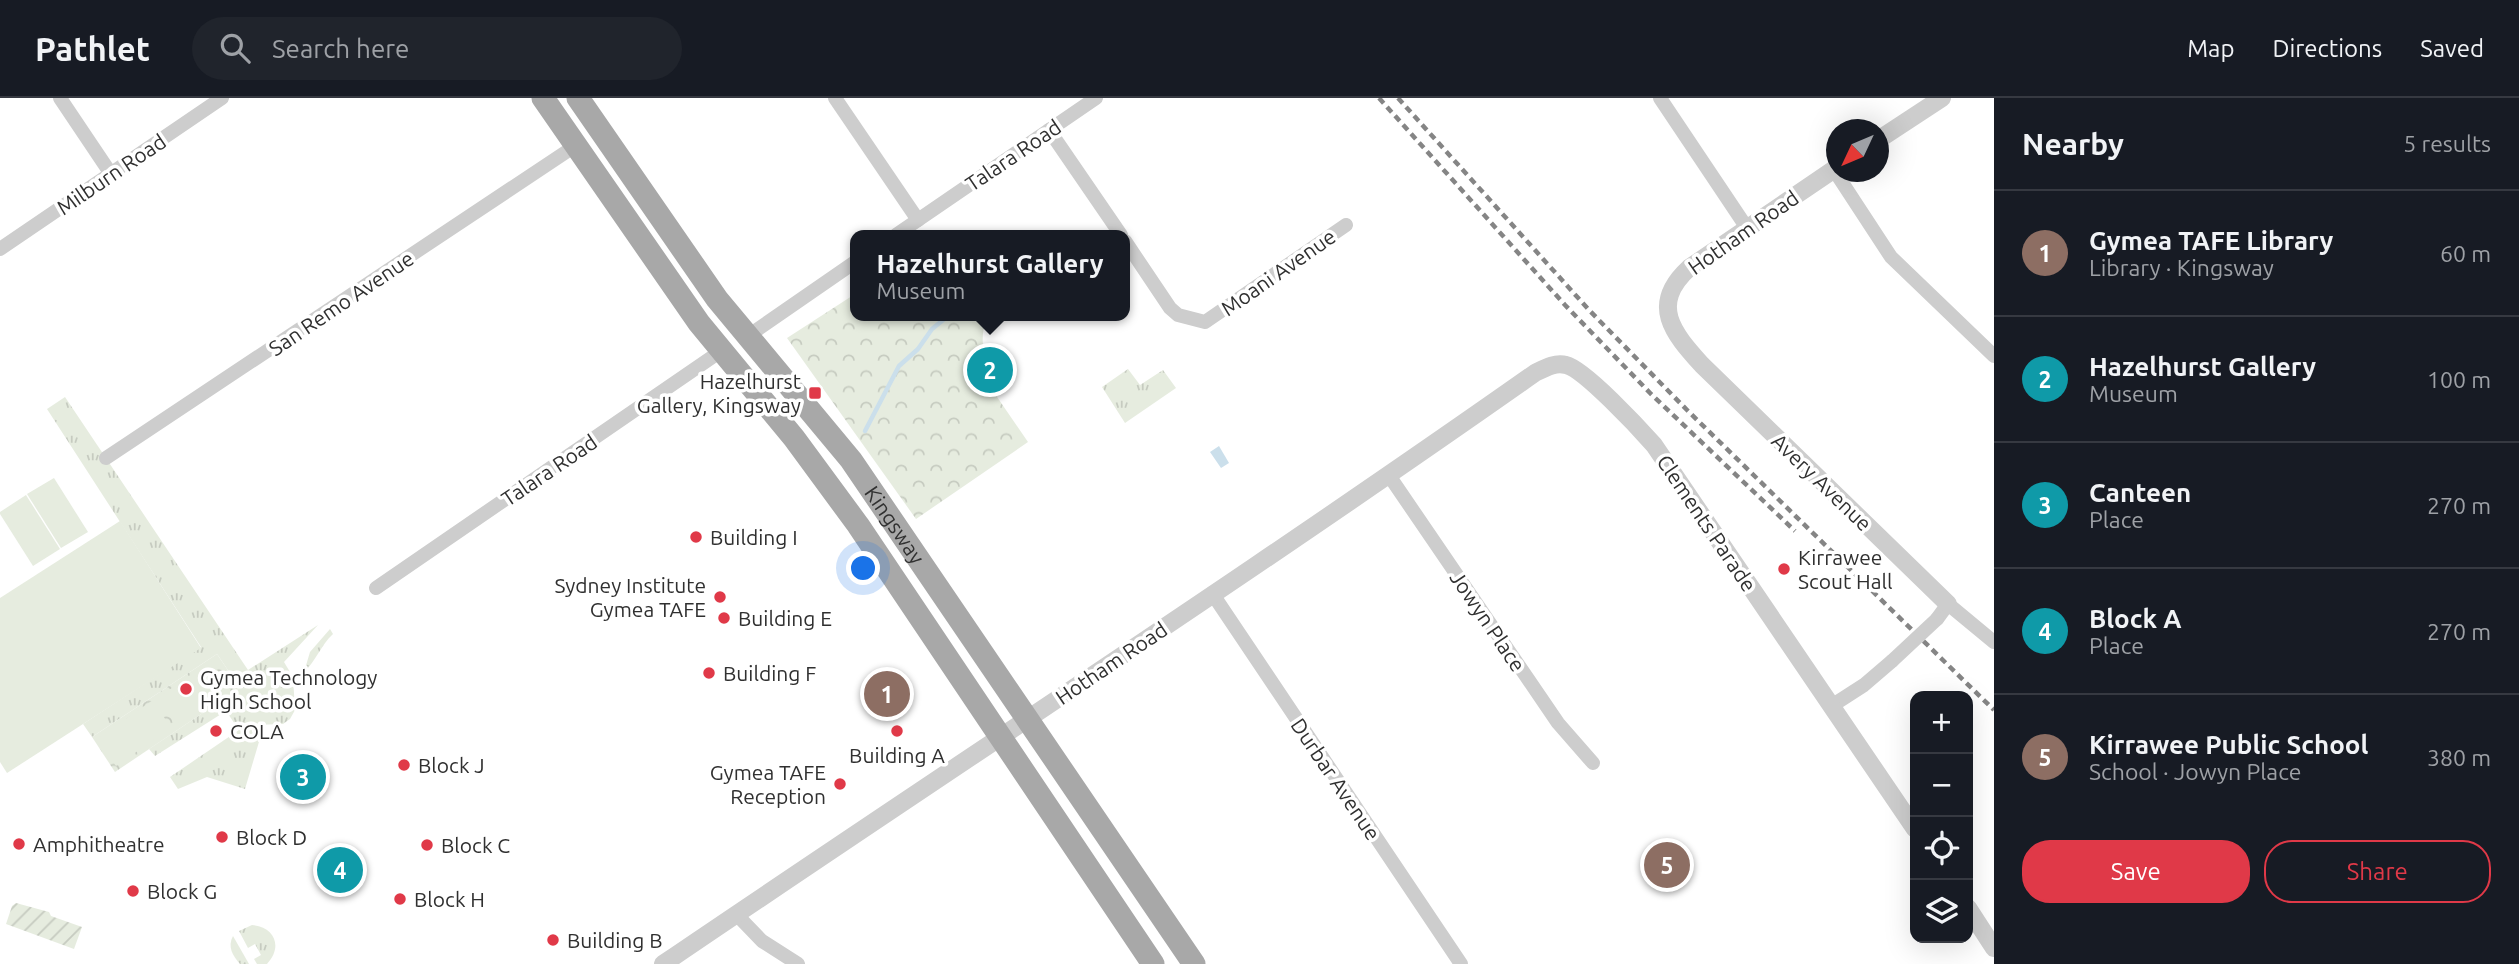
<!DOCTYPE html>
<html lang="en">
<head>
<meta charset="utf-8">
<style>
  :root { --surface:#171b24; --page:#20242c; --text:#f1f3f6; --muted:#9ea1a6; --line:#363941; --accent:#e03948 }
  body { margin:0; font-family:Ubuntu,sans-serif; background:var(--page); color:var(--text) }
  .controls { position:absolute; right:21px; bottom:21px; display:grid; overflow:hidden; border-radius:14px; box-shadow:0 7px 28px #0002 }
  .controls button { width:63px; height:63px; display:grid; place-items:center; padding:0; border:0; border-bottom:2px solid var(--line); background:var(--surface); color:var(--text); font:35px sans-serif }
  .compass { position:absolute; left:1826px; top:21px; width:63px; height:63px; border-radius:50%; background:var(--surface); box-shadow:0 7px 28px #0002; rotate:226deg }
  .you { position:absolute; left:864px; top:471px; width:24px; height:24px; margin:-18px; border:5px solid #fff; border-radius:50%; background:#1a73e8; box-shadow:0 0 0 10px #1a73e833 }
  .badge { display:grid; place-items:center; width:46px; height:46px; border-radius:50%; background:var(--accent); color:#fff; font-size:23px; font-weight:700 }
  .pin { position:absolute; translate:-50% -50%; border:4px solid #fff; box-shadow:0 2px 7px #0006 }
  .popup { position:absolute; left:850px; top:132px; width:280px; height:91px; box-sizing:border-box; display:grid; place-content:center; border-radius:14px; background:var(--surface); filter:drop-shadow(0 2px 5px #0005); font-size:23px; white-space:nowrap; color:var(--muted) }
  .popup b { font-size:26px; color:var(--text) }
  .popup::after { content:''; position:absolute; left:50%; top:100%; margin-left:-14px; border:14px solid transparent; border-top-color:var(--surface) }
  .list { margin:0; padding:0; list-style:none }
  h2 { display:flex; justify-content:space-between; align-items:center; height:91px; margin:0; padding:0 28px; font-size:30px }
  h2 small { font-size:23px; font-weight:400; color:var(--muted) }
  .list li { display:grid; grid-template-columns:46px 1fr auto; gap:21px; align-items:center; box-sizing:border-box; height:126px; padding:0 28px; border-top:2px solid var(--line) }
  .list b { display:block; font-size:26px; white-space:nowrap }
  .list p { margin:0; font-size:23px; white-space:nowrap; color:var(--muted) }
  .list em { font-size:23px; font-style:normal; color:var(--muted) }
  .actions { display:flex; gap:14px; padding:21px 28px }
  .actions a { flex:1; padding:16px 0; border:2px solid var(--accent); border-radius:28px; text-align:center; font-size:24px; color:var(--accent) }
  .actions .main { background:var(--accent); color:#fff }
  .icon { flex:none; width:38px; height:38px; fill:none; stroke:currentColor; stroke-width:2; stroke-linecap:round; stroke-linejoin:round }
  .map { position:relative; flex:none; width:1994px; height:866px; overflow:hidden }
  header { display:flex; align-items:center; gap:42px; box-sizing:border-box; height:98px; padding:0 35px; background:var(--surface); border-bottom:2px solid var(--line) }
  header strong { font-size:33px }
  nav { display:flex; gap:38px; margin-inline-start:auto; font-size:24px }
  .search { width:490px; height:63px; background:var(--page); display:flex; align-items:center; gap:18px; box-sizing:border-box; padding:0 24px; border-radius:38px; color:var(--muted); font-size:26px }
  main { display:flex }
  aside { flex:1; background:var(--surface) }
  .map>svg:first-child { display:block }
  .grass { fill:url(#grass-tufts) }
  .park { fill:url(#park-crowns) }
  .garden { fill:url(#garden-furrows) }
  .pitch { fill:#e6ecdf }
  .water { fill:#cbdfeb }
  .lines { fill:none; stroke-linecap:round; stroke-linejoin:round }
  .stream { stroke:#cbdfeb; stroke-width:4.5 }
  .minor { stroke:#cdcdcd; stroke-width:14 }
  .tertiary { stroke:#cdcdcd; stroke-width:18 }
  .primary { stroke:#a8a8a8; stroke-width:23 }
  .rail { stroke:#858585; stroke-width:4.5; stroke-dasharray:7 5; stroke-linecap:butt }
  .minor-bridge { stroke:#cdcdcd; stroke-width:14 }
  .poi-dot { fill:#e03948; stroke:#fff; stroke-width:2.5 }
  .labels { text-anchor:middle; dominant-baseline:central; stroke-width:7; stroke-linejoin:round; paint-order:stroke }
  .street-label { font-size:21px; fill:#303030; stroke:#fff }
  .poi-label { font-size:21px; fill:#303030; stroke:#fff; text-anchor:start }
</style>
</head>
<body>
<header>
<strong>Pathlet</strong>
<div class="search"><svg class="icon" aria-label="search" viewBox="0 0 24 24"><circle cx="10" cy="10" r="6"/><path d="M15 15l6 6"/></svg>Search here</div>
<nav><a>Map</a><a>Directions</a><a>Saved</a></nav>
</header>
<main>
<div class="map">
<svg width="1994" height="866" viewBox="0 0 1994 866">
  <defs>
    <pattern id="grass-tufts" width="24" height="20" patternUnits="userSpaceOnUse" patternTransform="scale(1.75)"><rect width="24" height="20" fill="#e6ecdf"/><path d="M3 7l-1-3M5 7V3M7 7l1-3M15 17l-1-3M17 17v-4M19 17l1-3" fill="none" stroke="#c6cbc0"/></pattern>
    <pattern id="park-crowns" width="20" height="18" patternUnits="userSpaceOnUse" patternTransform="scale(1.75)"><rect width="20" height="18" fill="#e6ecdf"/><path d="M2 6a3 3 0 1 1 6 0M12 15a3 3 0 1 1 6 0" fill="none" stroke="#c6cbc0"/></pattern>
    <pattern id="garden-furrows" width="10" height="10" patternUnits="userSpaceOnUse" patternTransform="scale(1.75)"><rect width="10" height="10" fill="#e6ecdf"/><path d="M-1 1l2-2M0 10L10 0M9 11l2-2" fill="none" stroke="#c6cbc0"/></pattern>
  </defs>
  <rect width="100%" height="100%" fill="#fff"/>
  <!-- grass -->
  <g class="grass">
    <polygon points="1128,271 1140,287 1163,272 1176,290 1125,325 1102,289"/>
    <polygon points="65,299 248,572 318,527 284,564 293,579 295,612 290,621 283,626 253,627 252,634 261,637 245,691 207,679 178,691 170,679 239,632 226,613 155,658 149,651 240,590 217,556 92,639 83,626 201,549 47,311"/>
    <path d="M330,531L333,536C321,547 316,563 304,574L310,554Z"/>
    <path d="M252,827C275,829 283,849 267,866H257L254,861L261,857L255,846L248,850L239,833Z"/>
    <path d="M233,838L249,866H240C233,858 227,849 233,838Z"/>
  </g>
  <!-- park -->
  <g class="park">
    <path d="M855,196V218H987C981,237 980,252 992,269L982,277L1028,344L916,421L787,240Z"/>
    <polygon points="217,556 240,590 115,674 92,639"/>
  </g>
  <!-- garden -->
  <polygon class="garden" points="16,805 49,814 51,818 82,829 74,851 6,826 12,808"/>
  <!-- pitch -->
  <g class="pitch">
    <polygon points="54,380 88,434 61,450 27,396"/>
    <polygon points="26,397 60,451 33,468 0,416 0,414"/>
    <polygon points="120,423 201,550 7,675 0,664 0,500"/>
    <polygon points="211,563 230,591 179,625 160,598"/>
    <polygon points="153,602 171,630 116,668 96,641"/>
  </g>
  <!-- water -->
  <polygon class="water" points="1219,348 1229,365 1221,370 1210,354"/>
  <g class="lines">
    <!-- stream -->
    <polyline class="stream" points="865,333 899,268 918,251 932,231 948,218"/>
    <!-- minor -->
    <g class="minor">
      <polyline points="60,0 111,76"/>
      <polyline points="835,0 918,122"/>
      <polyline points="1660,0 1747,130"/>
      <polyline points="1049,32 1121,137"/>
      <polyline points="1834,72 1891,159 1994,258"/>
      <polyline points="896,137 1096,0"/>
      <polyline points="1125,143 1170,210 1178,217 1205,224 1346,127"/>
      <polyline points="0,151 222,0"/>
      <polyline points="748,238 855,164"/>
      <polyline points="106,360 575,48"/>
      <polyline points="1388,376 1558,625 1593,665"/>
      <polyline points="376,490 721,253"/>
      <polyline points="1212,495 1461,866"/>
      <polyline points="1937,521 1948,506 1994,544"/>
      <polyline points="1833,607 1864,587 1892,563"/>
      <polyline points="736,816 762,843 798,866"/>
    </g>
    <!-- tertiary -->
    <g class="tertiary">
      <polyline points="1878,42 1942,0"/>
      <path d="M1836,70L1689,170C1649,207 1673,235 1702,267L1948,506"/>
      <polyline points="1968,810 1994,850"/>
      <path d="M663,866C953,669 1248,477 1535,275C1545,270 1555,264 1566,267C1584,271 1639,330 1654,347L1915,731"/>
    </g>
    <!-- primary -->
    <g class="primary">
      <polyline points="543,0 699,225 794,340 858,427 1153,866"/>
      <path id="s1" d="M578,0L717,201L851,362L1194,866"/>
    </g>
    <!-- rail -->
    <g class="rail">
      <polyline points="1379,0 1565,207 1651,296 1795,433"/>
      <polyline points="1398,0 1589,212 1687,312 1994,612"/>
    </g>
    <!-- minor-bridge -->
    <polyline class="minor-bridge" points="1892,563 1937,521"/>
  </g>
  <!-- markers -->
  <g class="poi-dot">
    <rect x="808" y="288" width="14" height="14" rx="3.5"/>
    <circle cx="696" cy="439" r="7"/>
    <circle cx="1784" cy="471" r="7"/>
    <circle cx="720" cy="499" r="7"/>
    <circle cx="724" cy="520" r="7"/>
    <circle cx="709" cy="575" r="7"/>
    <circle cx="186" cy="591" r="7"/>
    <circle cx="216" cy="633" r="7"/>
    <circle cx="897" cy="633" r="7"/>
    <circle cx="404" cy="667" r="7"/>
    <circle cx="840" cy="686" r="7"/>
    <circle cx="222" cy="739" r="7"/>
    <circle cx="19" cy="746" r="7"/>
    <circle cx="427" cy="747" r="7"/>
    <circle cx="133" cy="793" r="7"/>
    <circle cx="400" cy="801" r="7"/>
    <circle cx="553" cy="842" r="7"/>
  </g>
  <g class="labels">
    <!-- street labels -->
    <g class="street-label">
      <text transform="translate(1013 57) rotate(-34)">Talara Road</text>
      <text transform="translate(111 76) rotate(-34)">Milburn Road</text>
      <text transform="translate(1743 134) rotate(-35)">Hotham Road</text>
      <text transform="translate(1278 174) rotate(-35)">Moani Avenue</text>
      <text transform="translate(341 205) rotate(-34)">San Remo Avenue</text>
      <text transform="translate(549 372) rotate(-34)">Talara Road</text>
      <text transform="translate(1822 384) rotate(44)">Avery Avenue</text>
      <text transform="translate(1707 425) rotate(56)">Clements Parade</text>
      <text stroke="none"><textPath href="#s1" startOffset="532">Kingsway</textPath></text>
      <text transform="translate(1488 523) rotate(56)">Jowyn Place</text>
      <text transform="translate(1111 565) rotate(-34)">Hotham Road</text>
      <text transform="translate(1336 681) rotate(56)">Durbar Avenue</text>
    </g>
    <!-- poi labels -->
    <g class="poi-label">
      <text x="801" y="283" text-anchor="end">Hazelhurst<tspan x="801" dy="24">Gallery, Kingsway</tspan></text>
      <text x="710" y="439">Building I</text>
      <text x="1798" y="459">Kirrawee<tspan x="1798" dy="24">Scout Hall</tspan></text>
      <text x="706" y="487" text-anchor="end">Sydney Institute<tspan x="706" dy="24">Gymea TAFE</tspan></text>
      <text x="738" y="520">Building E</text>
      <text x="723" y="575">Building F</text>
      <text x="200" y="579">Gymea Technology<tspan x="200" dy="24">High School</tspan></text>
      <text x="230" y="633">COLA</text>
      <text x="897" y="657" text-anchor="middle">Building A</text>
      <text x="418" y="667">Block J</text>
      <text x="826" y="674" text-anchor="end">Gymea TAFE<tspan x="826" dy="24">Reception</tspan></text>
      <text x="236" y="739">Block D</text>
      <text x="33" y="746">Amphitheatre</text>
      <text x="441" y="747">Block C</text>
      <text x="147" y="793">Block G</text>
      <text x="414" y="801">Block H</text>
      <text x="567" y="842">Building B</text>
    </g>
  </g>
</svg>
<div class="controls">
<button>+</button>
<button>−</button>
<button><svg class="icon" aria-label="locate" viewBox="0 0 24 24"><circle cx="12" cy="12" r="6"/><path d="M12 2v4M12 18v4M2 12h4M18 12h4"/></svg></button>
<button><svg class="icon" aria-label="layers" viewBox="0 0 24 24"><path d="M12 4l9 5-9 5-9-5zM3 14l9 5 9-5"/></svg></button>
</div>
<svg class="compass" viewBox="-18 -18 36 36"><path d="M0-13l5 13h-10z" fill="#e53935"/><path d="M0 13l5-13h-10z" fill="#9ea1a6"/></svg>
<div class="you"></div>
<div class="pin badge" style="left:887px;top:596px;background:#8d6e63">1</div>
<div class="pin badge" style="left:990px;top:272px;background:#0f9aa8">2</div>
<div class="popup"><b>Hazelhurst Gallery</b>Museum</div>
<div class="pin badge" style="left:303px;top:679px;background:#0f9aa8">3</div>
<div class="pin badge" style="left:340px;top:772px;background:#0f9aa8">4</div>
<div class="pin badge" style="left:1667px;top:767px;background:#8d6e63">5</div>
</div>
<aside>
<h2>Nearby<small>5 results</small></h2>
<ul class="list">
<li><span class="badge" style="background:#8d6e63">1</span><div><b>Gymea TAFE Library</b><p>Library · Kingsway</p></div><em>60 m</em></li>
<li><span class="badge" style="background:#0f9aa8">2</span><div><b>Hazelhurst Gallery</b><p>Museum</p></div><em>100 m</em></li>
<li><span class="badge" style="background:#0f9aa8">3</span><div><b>Canteen</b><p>Place</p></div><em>270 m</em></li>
<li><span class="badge" style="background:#0f9aa8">4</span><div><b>Block A</b><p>Place</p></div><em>270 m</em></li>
<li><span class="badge" style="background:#8d6e63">5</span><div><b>Kirrawee Public School</b><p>School · Jowyn Place</p></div><em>380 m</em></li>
</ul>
<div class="actions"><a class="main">Save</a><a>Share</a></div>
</aside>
</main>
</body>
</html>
